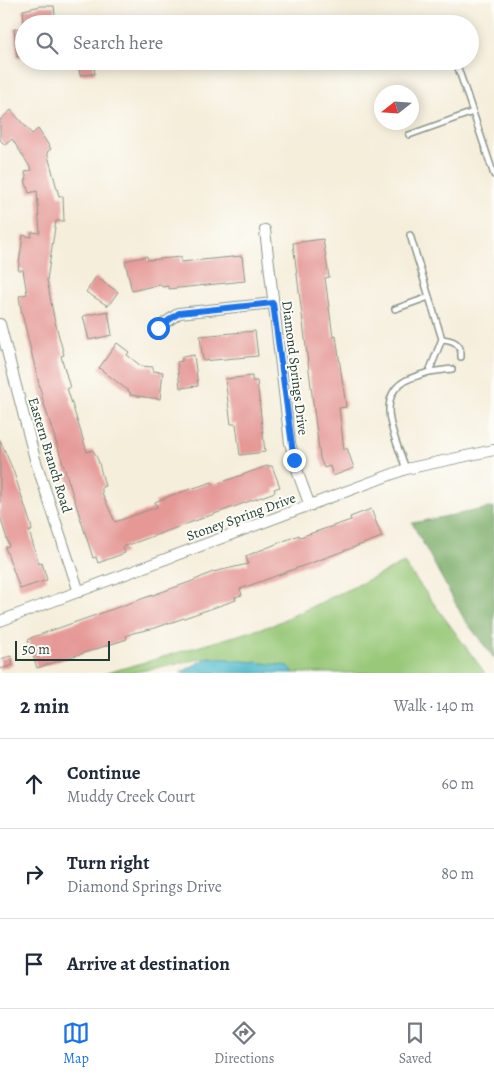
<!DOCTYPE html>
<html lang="en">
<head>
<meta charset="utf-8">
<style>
  :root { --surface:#fff; --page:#f6f6f7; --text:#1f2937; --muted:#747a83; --line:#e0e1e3; --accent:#1a73e8 }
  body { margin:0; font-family:Alegreya,serif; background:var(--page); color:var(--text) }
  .compass { position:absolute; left:374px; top:85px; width:45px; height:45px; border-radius:50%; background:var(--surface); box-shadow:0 2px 12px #0003; rotate:253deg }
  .scale { position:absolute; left:15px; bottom:12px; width:95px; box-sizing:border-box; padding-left:5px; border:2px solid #1f3d34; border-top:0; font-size:14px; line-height:18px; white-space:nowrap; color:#1f3d34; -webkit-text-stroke:4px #fdfcf7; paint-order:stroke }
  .stop { position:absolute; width:15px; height:15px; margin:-11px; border:4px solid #1a73e8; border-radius:50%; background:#fff }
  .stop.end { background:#1a73e8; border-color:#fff; box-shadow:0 1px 5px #0008 }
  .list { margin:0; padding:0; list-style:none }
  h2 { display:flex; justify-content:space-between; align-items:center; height:65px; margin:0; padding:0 20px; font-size:21px }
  h2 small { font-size:16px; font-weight:400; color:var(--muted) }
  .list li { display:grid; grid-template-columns:32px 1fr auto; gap:15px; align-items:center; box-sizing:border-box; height:90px; padding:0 20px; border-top:1px solid var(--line) }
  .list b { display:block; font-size:19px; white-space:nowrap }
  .list p { margin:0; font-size:16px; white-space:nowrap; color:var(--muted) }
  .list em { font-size:16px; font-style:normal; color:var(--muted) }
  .icon { flex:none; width:28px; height:28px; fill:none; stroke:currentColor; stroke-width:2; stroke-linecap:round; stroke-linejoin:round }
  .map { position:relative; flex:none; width:494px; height:673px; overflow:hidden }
  .search { position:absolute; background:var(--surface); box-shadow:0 2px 12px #0003; left:15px; right:15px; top:15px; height:55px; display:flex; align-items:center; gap:12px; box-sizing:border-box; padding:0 18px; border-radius:28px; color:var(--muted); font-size:19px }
  .sheet { height:335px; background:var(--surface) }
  nav { display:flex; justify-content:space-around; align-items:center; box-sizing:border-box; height:70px; border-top:1px solid var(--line); background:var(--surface); font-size:14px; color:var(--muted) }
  nav a { display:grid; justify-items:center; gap:2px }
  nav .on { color:var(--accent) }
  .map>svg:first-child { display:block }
  .green { fill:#98c878; stroke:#5c8256 }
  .forest { fill:#7aac68; stroke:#4c744e }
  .water { fill:#50bacc; stroke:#387c80 }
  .building { fill:#e59896 }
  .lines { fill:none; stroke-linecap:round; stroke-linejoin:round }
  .service-casing { stroke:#8a9688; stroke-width:8 }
  .minor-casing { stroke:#8a9688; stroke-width:12 }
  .service { stroke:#fff; stroke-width:5 }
  .minor { stroke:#fff; stroke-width:10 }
  .route { stroke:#1a73e8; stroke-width:6 }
  .labels { text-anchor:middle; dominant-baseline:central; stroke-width:4; stroke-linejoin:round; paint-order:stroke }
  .street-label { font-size:14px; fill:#1f3d34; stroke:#fdfcf7 }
</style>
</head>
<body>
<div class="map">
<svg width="494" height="673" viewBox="0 0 494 673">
  <rect width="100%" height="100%" fill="#fdfcf7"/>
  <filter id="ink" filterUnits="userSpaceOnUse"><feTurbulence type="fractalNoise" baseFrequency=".02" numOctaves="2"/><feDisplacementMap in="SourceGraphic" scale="10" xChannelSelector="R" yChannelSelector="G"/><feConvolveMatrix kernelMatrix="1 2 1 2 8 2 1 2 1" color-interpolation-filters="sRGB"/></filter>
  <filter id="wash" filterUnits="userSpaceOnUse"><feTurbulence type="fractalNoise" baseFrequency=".0096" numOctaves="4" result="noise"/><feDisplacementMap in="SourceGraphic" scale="20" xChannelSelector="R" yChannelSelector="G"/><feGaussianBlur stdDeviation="1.12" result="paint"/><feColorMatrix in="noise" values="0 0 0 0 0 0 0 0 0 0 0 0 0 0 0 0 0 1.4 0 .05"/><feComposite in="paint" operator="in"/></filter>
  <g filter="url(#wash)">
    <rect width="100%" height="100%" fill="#f5eedb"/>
    <!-- green -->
    <polygon class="green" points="404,563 485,673 294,673 289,666 209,657 131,673 107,673 273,625"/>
    <!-- forest -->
    <polygon class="forest" points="494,507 494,658 464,619 412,523"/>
    <!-- water -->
    <polygon class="water" points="209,657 289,666 294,673 180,673"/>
    <g id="blocks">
      <!-- building -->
      <g class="building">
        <polygon points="41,6 54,6 56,24 24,24 23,10"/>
        <polygon points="24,28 24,57 17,57 14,29"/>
        <polygon points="78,61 93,61 95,74 80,75"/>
        <polygon points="11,110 32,134 38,129 51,149 47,152 59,196 63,196 64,221 56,221 47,280 54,318 64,355 61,356 70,388 67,388 87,452 93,450 98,460 105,486 102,487 102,493 115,522 157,507 155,502 172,495 212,482 214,485 267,466 272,466 280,487 274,489 275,492 123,547 125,553 98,563 96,557 93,558 43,401 21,309 19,296 27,294 23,270 18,270 23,235 31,237 32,232 40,233 37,191 29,193 25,180 27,180 25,172 32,170 12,139 5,145 0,140 0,120"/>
        <polygon points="323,239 329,277 325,278 333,337 336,336 346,407 339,408 344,450 347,448 354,468 333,476 330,466 324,468 320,458 293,243"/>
        <polygon points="147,256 148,260 181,257 181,262 242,256 245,281 169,289 168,286 162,287 161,284 132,291 125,261"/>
        <polygon points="96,277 118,292 108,306 86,292"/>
        <polygon points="108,311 112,335 89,340 83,316"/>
        <polygon points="255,331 258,356 203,361 200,336"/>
        <polygon points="117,343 129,352 127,355 141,366 153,367 153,371 163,372 160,399 130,395 130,392 99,368"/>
        <polygon points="194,355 198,386 180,388 177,362 182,361 182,357"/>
        <polygon points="252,376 252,381 257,381 265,452 240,455 236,424 231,424 225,379"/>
        <polygon points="0,440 13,470 31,525 32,531 29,531 39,564 42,563 47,580 20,589 5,547 9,546 0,516"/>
        <polygon points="371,509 382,537 240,589 242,595 235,597 236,600 155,628 133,633 126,636 127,639 37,668 28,640 33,637 190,582 213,572 248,564 246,556 299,535 300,537 351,520 350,517"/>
        <polygon points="11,656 13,665 0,669 0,659"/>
      </g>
    </g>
  </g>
  <g filter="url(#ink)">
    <use href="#blocks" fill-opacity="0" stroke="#8a9688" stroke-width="1"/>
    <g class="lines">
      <defs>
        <g id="service">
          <polyline points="456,62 494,175"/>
          <polyline points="409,135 473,112"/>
          <polyline points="395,309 429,297"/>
          <path d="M442,339C453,340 462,343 461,357"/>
          <polyline points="429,372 452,369"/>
          <path d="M406,469C398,444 374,401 403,382C411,377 421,375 429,372L442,339L410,235"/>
        </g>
        <g id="minor">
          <polyline points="265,230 290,443 299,476 310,506"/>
          <polyline points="0,324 35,459 79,592"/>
          <polyline points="158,328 179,313 273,303"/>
          <polyline points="0,621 406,469 494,450"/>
        </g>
      </defs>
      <!-- service casing -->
      <use href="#service" class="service-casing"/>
      <!-- minor casing -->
      <use href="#minor" class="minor-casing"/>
      <!-- service -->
      <use href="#service" class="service"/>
      <!-- minor -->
      <use href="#minor" class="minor"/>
    </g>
  </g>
  <g class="lines" filter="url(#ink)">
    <!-- route -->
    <polyline class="route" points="158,328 179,313 273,303 294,460"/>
  </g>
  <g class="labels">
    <!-- street labels -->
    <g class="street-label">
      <text transform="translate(295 368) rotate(83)">Diamond Springs Drive</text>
      <text transform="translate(50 455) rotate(73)">Eastern Branch Road</text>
      <text transform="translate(241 517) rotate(-20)">Stoney Spring Drive</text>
    </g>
  </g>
</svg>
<svg class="compass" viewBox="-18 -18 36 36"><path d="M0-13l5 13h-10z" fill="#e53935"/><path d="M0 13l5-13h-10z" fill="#747a83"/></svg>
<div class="scale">50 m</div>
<div class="stop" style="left:158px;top:328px"></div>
<div class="stop end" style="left:294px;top:460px"></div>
<div class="search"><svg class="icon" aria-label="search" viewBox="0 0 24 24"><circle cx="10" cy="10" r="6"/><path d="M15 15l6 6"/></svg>Search here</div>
</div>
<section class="sheet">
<h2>2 min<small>Walk · 140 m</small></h2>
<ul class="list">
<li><svg class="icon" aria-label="ahead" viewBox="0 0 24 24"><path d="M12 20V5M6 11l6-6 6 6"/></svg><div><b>Continue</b><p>Muddy Creek Court</p></div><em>60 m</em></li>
<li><svg class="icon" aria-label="right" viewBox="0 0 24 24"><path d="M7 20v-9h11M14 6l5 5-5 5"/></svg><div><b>Turn right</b><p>Diamond Springs Drive</p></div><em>80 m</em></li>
<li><svg class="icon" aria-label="arrive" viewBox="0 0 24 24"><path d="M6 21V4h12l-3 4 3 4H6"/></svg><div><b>Arrive at destination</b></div></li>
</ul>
</section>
<nav>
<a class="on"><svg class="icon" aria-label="map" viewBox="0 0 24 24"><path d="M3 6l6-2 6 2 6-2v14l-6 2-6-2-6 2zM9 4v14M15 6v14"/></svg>Map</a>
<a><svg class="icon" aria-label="directions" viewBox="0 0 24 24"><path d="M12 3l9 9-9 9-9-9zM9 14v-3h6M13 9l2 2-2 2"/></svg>Directions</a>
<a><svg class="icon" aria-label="saved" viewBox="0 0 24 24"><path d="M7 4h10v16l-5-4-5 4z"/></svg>Saved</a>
</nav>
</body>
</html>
